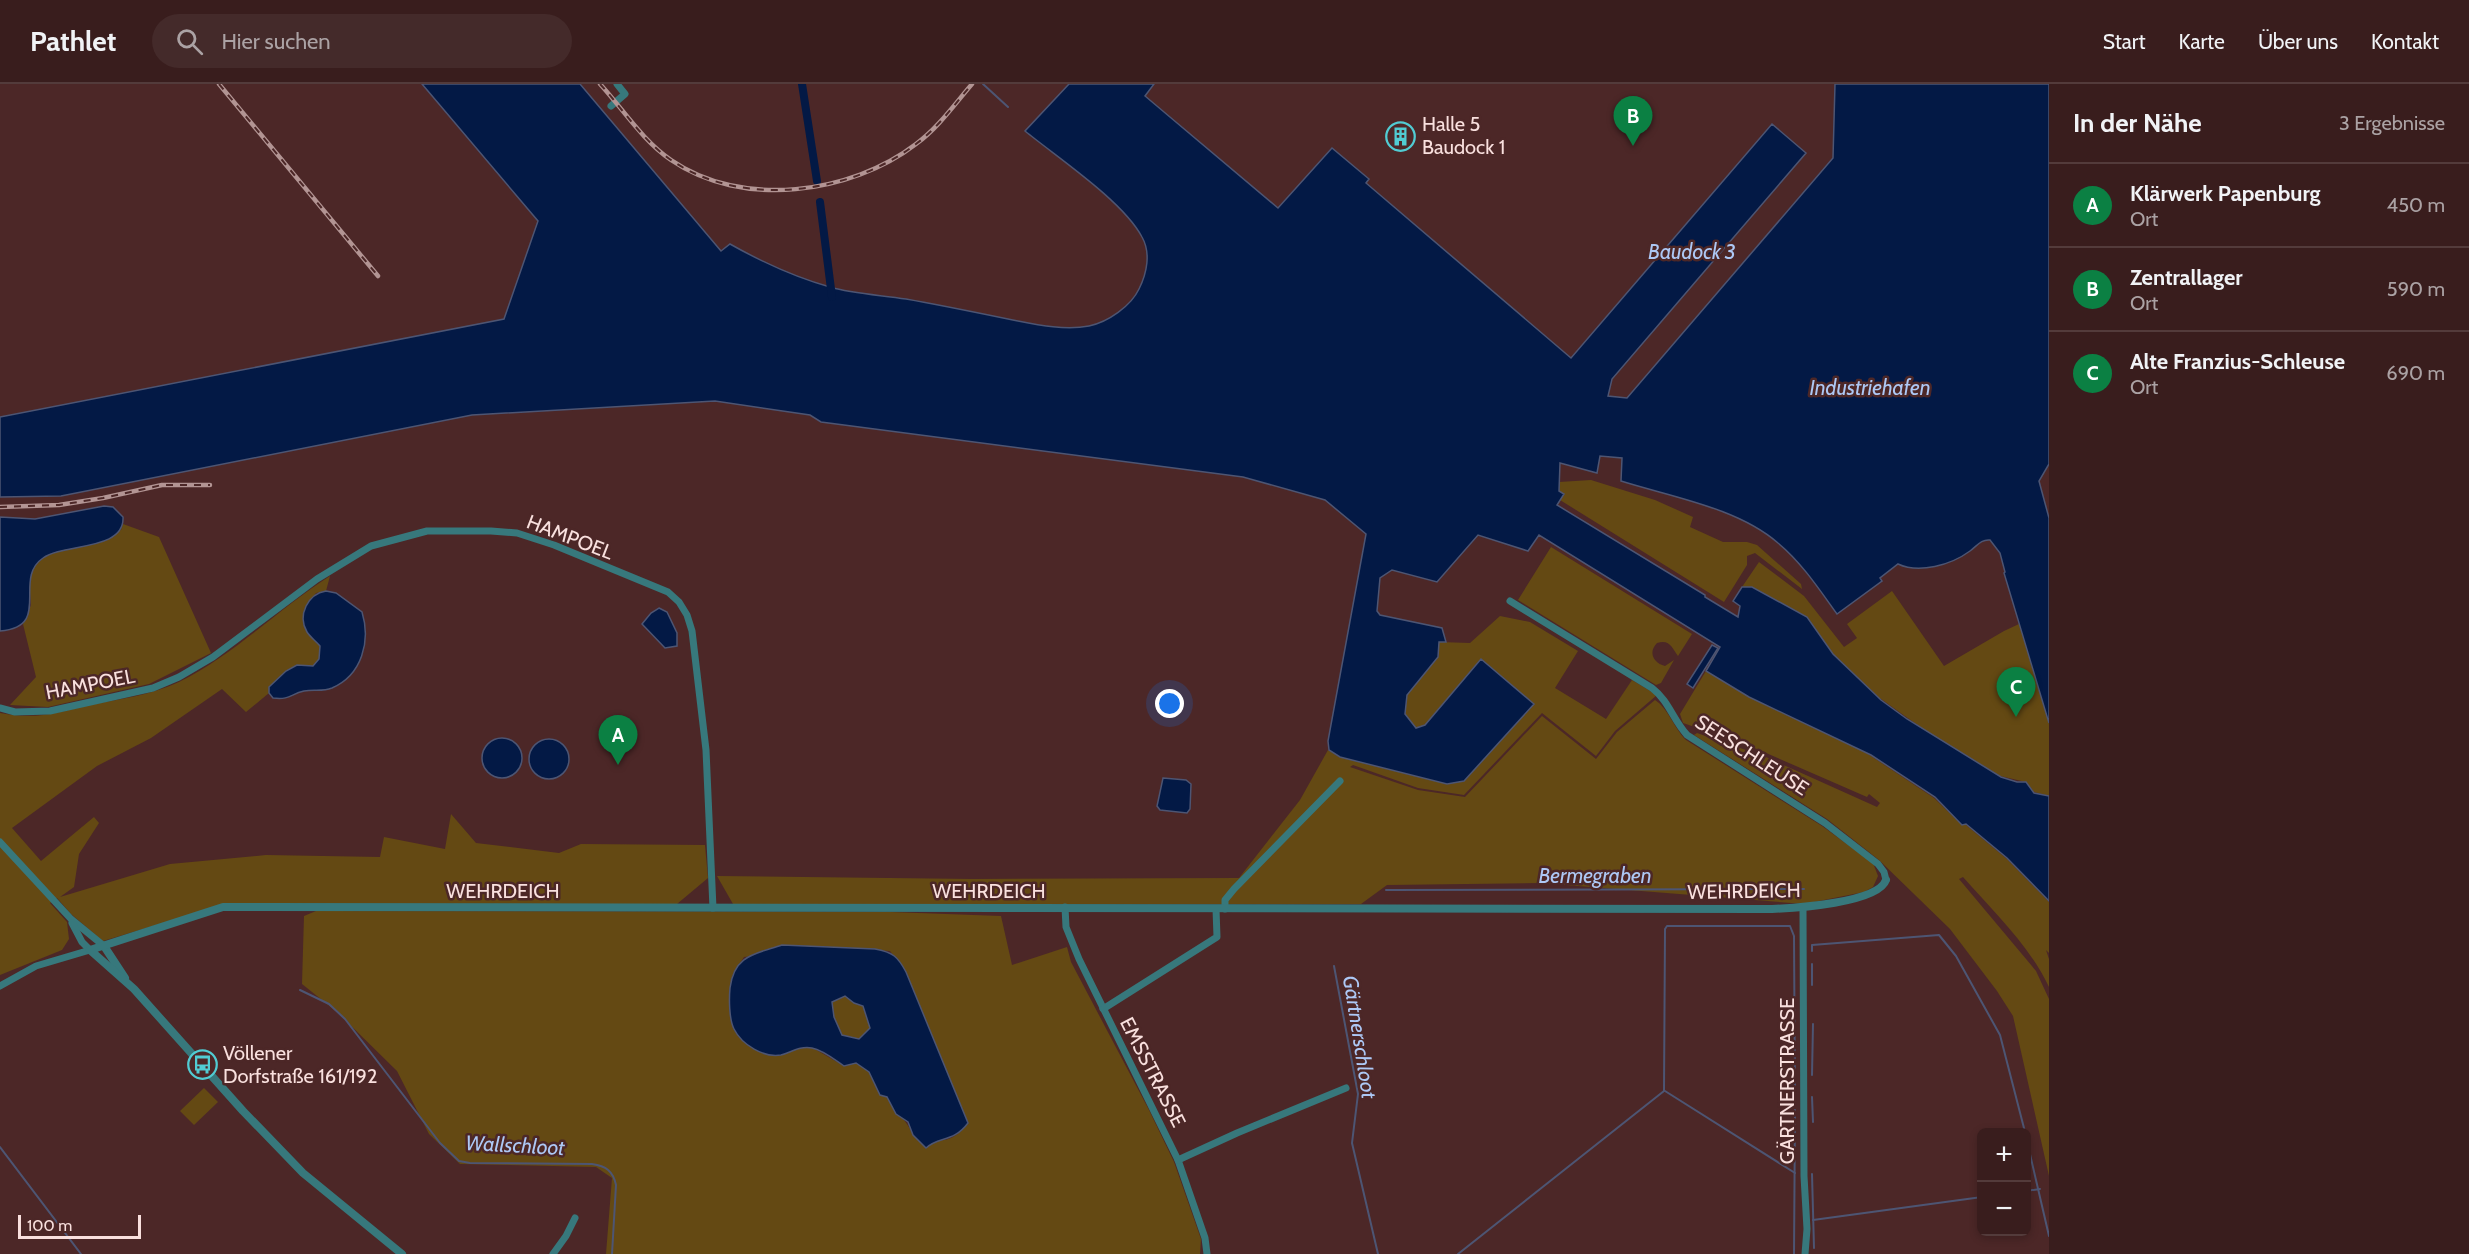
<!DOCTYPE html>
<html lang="de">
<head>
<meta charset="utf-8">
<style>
  :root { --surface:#391d1d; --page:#442a2a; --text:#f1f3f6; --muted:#aba2a4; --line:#533b3b; --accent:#0b8043 }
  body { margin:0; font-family:Cabin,sans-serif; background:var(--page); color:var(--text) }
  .controls { position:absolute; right:18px; bottom:18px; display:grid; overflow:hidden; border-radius:9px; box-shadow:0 3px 9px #0003 }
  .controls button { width:54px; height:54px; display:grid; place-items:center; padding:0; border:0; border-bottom:2px solid var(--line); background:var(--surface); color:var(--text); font:30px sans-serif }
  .scale { position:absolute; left:18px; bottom:15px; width:123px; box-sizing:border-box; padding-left:6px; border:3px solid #f9e0de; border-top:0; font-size:16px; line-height:21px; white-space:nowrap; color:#f9e0de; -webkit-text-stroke:4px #4c2727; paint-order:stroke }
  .you { position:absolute; left:1170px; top:620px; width:21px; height:21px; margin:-15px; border:4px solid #fff; border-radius:50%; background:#1a73e8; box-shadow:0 0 0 9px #1a73e833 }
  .badge { display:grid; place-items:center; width:39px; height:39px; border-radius:50%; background:var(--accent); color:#fff; font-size:20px; font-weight:700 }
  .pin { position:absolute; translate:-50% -50px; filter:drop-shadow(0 2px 3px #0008) }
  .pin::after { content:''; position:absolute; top:32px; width:21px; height:18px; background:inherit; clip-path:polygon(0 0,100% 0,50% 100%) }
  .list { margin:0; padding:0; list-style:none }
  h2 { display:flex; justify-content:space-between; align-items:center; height:78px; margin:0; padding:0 24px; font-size:26px }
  h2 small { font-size:20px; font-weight:400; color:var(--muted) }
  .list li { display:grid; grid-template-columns:39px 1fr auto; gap:18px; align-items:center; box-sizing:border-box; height:84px; padding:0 24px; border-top:2px solid var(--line) }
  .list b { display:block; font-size:22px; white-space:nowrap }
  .list p { margin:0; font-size:20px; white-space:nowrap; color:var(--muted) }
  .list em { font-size:20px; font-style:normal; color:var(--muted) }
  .icon { flex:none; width:33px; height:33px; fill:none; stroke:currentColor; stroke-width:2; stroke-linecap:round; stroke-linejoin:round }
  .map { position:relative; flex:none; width:2049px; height:1170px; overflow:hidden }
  header { display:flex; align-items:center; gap:36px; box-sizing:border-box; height:84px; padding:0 30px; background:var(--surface); border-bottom:2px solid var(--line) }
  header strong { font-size:28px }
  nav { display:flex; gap:33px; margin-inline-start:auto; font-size:21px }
  .search { width:420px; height:54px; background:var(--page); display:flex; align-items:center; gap:15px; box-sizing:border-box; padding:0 21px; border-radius:33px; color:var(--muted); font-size:22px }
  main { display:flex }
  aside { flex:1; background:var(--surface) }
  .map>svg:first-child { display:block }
  .green { fill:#644913; fill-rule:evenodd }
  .water { fill:#031945; stroke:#4d5573; stroke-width:1.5; fill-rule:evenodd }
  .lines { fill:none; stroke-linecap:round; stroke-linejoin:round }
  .stream { stroke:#4d5573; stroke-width:2 }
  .canal { stroke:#031945; stroke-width:8 }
  .minor { stroke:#37787c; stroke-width:7 }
  .tertiary { stroke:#37787c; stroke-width:8 }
  .rail-casing { stroke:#b29493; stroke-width:4.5 }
  .rail { stroke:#4c2727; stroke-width:2; stroke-dasharray:7; stroke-linecap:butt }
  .labels { text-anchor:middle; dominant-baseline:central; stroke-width:5; stroke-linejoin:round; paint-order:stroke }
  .poi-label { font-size:20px; fill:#f9e0de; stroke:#4c2727; text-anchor:start }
  .street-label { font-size:20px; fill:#f9e0de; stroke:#4c2727 }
  .water-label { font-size:21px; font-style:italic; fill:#adc8f5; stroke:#4c2727 }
</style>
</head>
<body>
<header>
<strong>Pathlet</strong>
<div class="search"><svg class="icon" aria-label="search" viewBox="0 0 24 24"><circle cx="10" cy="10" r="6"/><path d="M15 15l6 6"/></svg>Hier suchen</div>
<nav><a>Start</a><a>Karte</a><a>Über uns</a><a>Kontakt</a></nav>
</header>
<main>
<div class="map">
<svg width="2049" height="1170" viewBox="0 0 2049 1170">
  <rect width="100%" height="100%" fill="#4c2727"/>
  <!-- green -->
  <g class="green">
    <polygon points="1591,396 1655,416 1693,433 1690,443 1723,458 1747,458 1757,461 1801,500 1802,505 1755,469 1747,472 1747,481 1724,518 1560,416 1563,410 1559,407 1559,398"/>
    <polygon points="123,440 159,453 211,569 149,600 48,623 10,621 36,593 23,540 31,521 29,497 31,485 46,471 121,446"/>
    <path d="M1551,463L1692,550L1678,572C1672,564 1670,555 1657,559C1648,568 1653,579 1665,582L1674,576L1661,599L1656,601L1518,516Z"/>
    <polygon points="1759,478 1804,512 1844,563 1857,554 1847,540 1892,507 1944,582 2004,547 2019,540 2049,639 2049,712 2034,708 2026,698 2000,692 1933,652 1881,615 1862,607 1795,534 1742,503"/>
    <path d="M330,492L326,507L316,509L305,524L315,556L320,562L319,575L313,582H297L286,587L269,603V609L246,628L222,605L151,654L97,682L12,744L41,777L94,733L99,739L79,770L74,803L60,813L170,780L266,771L380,773L384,753L445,765L451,730L476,759L559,769L581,760L705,761L708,794L677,820L223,821L103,857L71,830L57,814L50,819L67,838L69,855L62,866L0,891V629C37,636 55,629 90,621C120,615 151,611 179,598C234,571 278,525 330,492Z"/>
    <path d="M1500,532L1530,538L1578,567L1555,604L1606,635L1632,596L1657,611L1615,647L1596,672L1542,629L1464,711L1418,704L1353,681L1350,683L1418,706L1465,713L1542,632L1596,675L1617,648L1655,616C1668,624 1674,644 1686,656L1822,742L1873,779L1878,792L1873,803L1864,808L1804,820L1540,799L1387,801L1361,820H733L717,792L973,795L1239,794L1300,716L1328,666L1339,673L1447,700L1481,575L1425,641L1416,644L1405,630L1407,611L1438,573L1439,558L1470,559Z"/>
    <path d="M1709,582L1808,630L1934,714L1961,740L1966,741L2007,775L2049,818V869L2046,866L2049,875V903C2029,861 1993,827 1963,793L1959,795L2036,887L2049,915V1092L2013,932L1997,907L1950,845L1879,776L1827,735L1694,651L1697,649L1766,673L1877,723L1880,719L1869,710L1867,713L1750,662L1683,639L1680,630Z"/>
    <path d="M316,827L891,828L1001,832L1012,881L1067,863L1071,878L1149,1026L1174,1078L1201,1155L1200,1170H606L612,1094L596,1083L460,1080L429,1050L397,987L337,928L302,900L304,832ZM838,864L890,867L906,888L968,1039C951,1061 937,1059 913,1051C907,1036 895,1028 887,1013L880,1011L869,988L856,978L844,982L813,964H796L731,926C728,902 731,893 744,873Z"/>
    <polygon points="845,912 854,919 863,922 870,944 859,955 842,951 834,933 832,918"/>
    <polygon points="204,1004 218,1018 194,1041 180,1027"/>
  </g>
  <!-- water -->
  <g class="water">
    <path d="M422,0H580L721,167L730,160C762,178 794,193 830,203C854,210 881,211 906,215C940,221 974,228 1008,235C1034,240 1063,247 1089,242C1108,238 1131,222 1139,205C1147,189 1151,169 1142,153C1123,117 1058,74 1025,47L1069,0H1154L1145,12L1278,124L1332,64L1369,95L1366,99L1571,274L1772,40L1806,69L1612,295L1608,312L1627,314L1833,74L1835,0H2049V380L2039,397L2049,434V639L2004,489L2005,488L2000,469L1990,456C1981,455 1977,462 1970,467C1951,481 1919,490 1898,480L1880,494L1882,497L1837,530C1819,505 1802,479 1778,459C1738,424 1672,413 1621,397L1622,374L1600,372L1597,389L1560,379L1559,407L1564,410L1557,421L1705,511V513L1738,533L1740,522L1733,517L1742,503H1752L1807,533L1833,570L1881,616L1907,635L2001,693L2017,698H2026L2034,709L2049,712V817L2007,774L1966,740L1962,741L1935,713L1871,671L1749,613L1706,587L1720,563L1539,451L1528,467L1478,451L1437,498L1392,486L1380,494L1377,527L1380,531L1442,544L1446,558H1439L1438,573L1407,611L1405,630L1416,644L1425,641L1481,575L1534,620L1464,697L1447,700L1340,673L1329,666L1328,657L1366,450L1325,416L1243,393L821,338L810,331L715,317L472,331L61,412L0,413V333L504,235L538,137Z"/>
    <path d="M104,422L113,423L123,433C125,467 64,459 43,474C12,495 53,543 0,547V433L35,435Z"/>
    <path d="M326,507L336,509L362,528C371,557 362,591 332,604C322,608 314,605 304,607C290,610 291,616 273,614L269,609V603L286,587L297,581L313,582L319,575L320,562C316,557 310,553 307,548C297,531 308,510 326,507Z"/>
    <polygon points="659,524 667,528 677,549 677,562 665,564 642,540 651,529"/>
    <polygon points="1712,561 1718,564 1693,604 1687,600"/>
    <circle cx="502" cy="674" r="20"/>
    <circle cx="549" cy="675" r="20"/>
    <polygon points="1163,694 1186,696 1191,700 1190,725 1187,729 1160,726 1157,722"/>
    <path d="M782,861L875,865C893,868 898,873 906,888L968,1039C953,1059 939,1052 926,1064L913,1051L908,1038L896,1030L887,1013L880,1011L869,988L856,979L844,982C835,976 823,966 812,964C799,962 792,968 781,971C764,974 742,961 734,945C729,935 729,915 730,904C734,871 755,870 782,861ZM845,912L854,919L863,922L870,944L859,955L842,951L834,933L832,918Z"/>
  </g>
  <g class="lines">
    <!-- stream -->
    <g class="stream">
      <polyline points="983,0 1008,23"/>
      <polyline points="1386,806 1804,805"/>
      <polyline points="1812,867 1812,861 1939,851 1956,872 2000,951 2025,1048"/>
      <polyline points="1812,880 1812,901"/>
      <polyline points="1334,882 1358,1010 1352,1059 1378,1170"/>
      <path d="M300,906L329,920L345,935L440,1059L459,1077L470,1079L592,1080C606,1082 613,1087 616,1101L612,1170"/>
      <polyline points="1812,991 1813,940"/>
      <polyline points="1665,1007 1795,1089"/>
      <polyline points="1812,1013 1813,1038"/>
      <polyline points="2026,1053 2049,1152"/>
      <polyline points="0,1063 81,1170"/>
      <polyline points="1812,1090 1814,1164"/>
      <polyline points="2026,1107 2040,1105"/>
      <polyline points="1813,1136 1982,1113"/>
      <polyline points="1458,1170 1664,1007 1665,845 1667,842 1790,842 1794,852 1795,1014"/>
      <polyline points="1794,1170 1795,1026"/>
    </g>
    <!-- canal -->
    <g class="canal">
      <polyline points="802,0 817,97"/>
      <polyline points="820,118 832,213"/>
    </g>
    <!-- minor -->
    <g class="minor">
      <polyline points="611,22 625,10 617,0"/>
      <path d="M1510,517L1652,604C1669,617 1673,636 1687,651L1825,739L1878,780L1884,788L1886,796"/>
      <polyline points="0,624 15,628 50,627 153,604 179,593 213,573 317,495 371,462 427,447 491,447 517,449 554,461 668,508 679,518 687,531 692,547 706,666 713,824"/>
      <polyline points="0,758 71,835 104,862"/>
      <polyline points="1065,823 1066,843 1079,875 1178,1076 1205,1154 1207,1170"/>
      <polyline points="1803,824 1804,1092 1807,1145 1805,1170"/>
      <polyline points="1225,825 1225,816 1234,805 1340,697"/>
      <polyline points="72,839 82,858 90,866"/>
      <polyline points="0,902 36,882 90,866"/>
      <polyline points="1103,925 1217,853 1216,825"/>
      <polyline points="1178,1076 1237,1049 1346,1004"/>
      <polyline points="553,1170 566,1152 575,1134"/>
    </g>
    <!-- tertiary -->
    <g class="tertiary">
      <polyline points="104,862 125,894"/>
      <path d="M402,1170L303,1089L243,1027L134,905L90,866L223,823L1772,825C1795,824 1878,819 1886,796"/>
    </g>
    <defs>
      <g id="rail">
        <polyline points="219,0 378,192"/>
        <path d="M600,0C623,25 642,56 671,76C742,125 851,110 916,60C938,44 954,21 972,0"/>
        <polyline points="0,423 59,421 103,414 162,401 210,401"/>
      </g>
    </defs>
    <!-- rail casing -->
    <use href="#rail" class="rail-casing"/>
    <!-- rail -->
    <use href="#rail" class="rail"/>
  </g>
  <!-- icons -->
  <defs>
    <symbol id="building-ring" viewBox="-11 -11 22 22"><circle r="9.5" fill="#4c2727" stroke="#51ccd3" stroke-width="1.5"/><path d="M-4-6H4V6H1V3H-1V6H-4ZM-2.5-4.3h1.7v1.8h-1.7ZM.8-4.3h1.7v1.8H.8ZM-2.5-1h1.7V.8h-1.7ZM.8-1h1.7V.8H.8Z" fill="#51ccd3"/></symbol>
    <symbol id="bus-ring" viewBox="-11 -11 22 22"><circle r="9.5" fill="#4c2727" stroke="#51ccd3" stroke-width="1.5"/><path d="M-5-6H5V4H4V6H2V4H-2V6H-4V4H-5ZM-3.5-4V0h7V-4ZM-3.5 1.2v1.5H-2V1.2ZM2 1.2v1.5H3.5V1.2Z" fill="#51ccd3"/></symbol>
  </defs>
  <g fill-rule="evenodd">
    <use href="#building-ring" x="1384" y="36" width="33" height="33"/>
    <use href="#bus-ring" x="186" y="964" width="33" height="33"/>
  </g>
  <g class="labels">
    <!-- poi labels -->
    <g class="poi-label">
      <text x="1422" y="40">Halle 5<tspan x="1422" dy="23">Baudock 1</tspan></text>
      <text x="223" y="969">Völlener<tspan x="223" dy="23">Dorfstraße 161/192</tspan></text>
    </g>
    <!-- street labels -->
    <g class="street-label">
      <text transform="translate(570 453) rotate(21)">HAMPOEL</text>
      <text transform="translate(90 600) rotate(-11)">HAMPOEL</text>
      <text transform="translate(1752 671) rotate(33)">SEESCHLEUSE</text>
      <text x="503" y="807">WEHRDEICH</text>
      <text x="989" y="807">WEHRDEICH</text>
      <text transform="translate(1744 807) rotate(-1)">WEHRDEICH</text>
      <text transform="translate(1153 988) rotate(63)">EMSSTRASSE</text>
      <text transform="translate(1787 997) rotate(-90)">GÄRTNERSTRASSE</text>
    </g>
    <!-- water labels -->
    <g class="water-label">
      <text x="1692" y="167">Baudock 3</text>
      <text x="1870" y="303">Industriehafen</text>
      <text x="1595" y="791">Bermegraben</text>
      <text transform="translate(1360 953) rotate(81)">Gärtnerschloot</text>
      <text transform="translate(515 1061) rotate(3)">Wallschloot</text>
    </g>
  </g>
</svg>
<div class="controls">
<button>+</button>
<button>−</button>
</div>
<div class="scale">100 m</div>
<div class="you"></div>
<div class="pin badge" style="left:618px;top:681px">A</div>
<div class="pin badge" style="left:1633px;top:62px">B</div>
<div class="pin badge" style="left:2016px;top:633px">C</div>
</div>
<aside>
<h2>In der Nähe<small>3 Ergebnisse</small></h2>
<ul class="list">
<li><span class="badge">A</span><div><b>Klärwerk Papenburg</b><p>Ort</p></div><em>450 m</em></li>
<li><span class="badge">B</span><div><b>Zentrallager</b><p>Ort</p></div><em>590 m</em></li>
<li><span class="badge">C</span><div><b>Alte Franzius-Schleuse</b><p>Ort</p></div><em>690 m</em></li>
</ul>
</aside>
</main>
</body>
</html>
